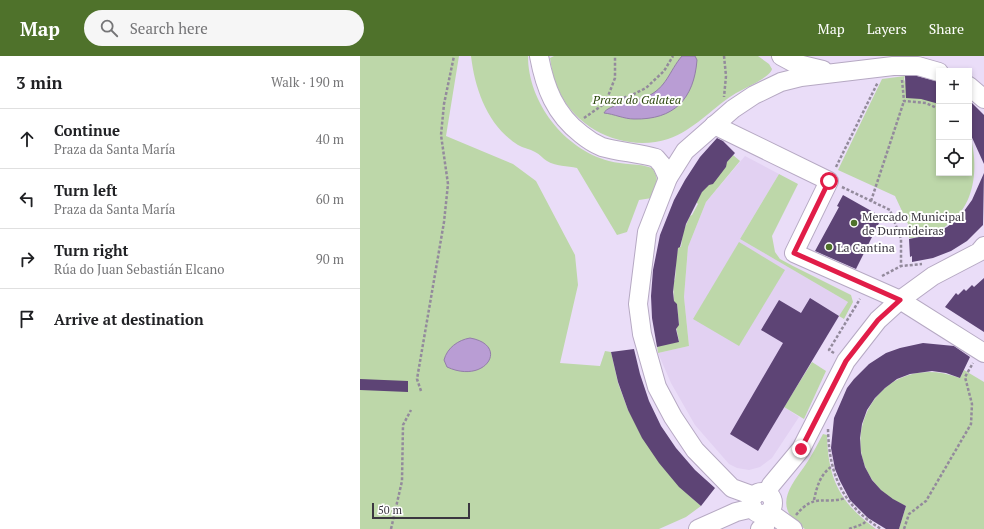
<!DOCTYPE html>
<html lang="en">
<head>
<meta charset="utf-8">
<style>
  :root { --surface:#fff; --page:#f6f6f6; --text:#202124; --muted:#757577; --line:#e0e0e0; --accent:#4f722b }
  body { margin:0; font-family:"PT Serif",serif; background:var(--page); color:var(--text) }
  .controls { position:absolute; right:12px; top:12px; display:grid; overflow:hidden; border-radius:0px; box-shadow:0 2px 6px #0003 }
  .controls button { width:36px; height:36px; display:grid; place-items:center; padding:0; border:0; border-bottom:1px solid var(--line); background:var(--surface); color:var(--text); font:20px sans-serif }
  .scale { position:absolute; left:12px; bottom:10px; width:98px; box-sizing:border-box; padding-left:4px; border:2px solid #3b3640; border-top:0; font-size:11px; line-height:14px; white-space:nowrap; color:#3b3640; -webkit-text-stroke:3px #fff; paint-order:stroke }
  .stop { position:absolute; width:12px; height:12px; margin:-9px; border:3px solid #e11d48; border-radius:50%; background:#fff }
  .stop.end { background:#e11d48; border-color:#fff; box-shadow:0 1px 4px #0008 }
  .list { margin:0; padding:0; list-style:none }
  h2 { display:flex; justify-content:space-between; align-items:center; height:52px; margin:0; padding:0 16px; font-size:17px }
  h2 small { font-size:13px; font-weight:400; color:var(--muted) }
  .list li { display:grid; grid-template-columns:26px 1fr auto; gap:12px; align-items:center; box-sizing:border-box; height:60px; padding:0 16px; border-top:1px solid var(--line) }
  .list b { display:block; font-size:15px; white-space:nowrap }
  .list p { margin:0; font-size:13px; white-space:nowrap; color:var(--muted) }
  .list em { font-size:13px; font-style:normal; color:var(--muted) }
  .icon { flex:none; width:22px; height:22px; fill:none; stroke:currentColor; stroke-width:2; stroke-linecap:round; stroke-linejoin:round }
  .map { position:relative; flex:none; width:624px; height:473px; overflow:hidden }
  header { display:flex; align-items:center; gap:24px; box-sizing:border-box; height:56px; padding:0 20px; background:var(--accent); color:#fff }
  header strong { font-size:19px }
  nav { display:flex; gap:22px; margin-inline-start:auto; font-size:14px }
  .search { width:280px; height:36px; background:var(--page); display:flex; align-items:center; gap:10px; box-sizing:border-box; padding:0 14px; border-radius:22px; color:var(--muted); font-size:15px }
  main { display:flex }
  aside { flex:1; background:var(--surface) }
  .map>svg:first-child { display:block }
  .built { fill:#e2d1f2 }
  .green { fill:#bdd7a9 }
  .water { fill:#b99dd4; stroke:#937ea8 }
  .building { fill:#5d4475 }
  .lines { fill:none; stroke-linecap:round; stroke-linejoin:round }
  .minor-casing { stroke:#b6a9c3; stroke-width:20 }
  .path { stroke:#938a9c; stroke-width:2.5; stroke-dasharray:3 2; stroke-linecap:butt }
  .minor { stroke:#fff; stroke-width:18 }
  .route { stroke:#e11d48; stroke-width:5 }
  .poi-dot { fill:#4f722b; stroke:#fff; stroke-width:1.5 }
  .labels { text-anchor:middle; dominant-baseline:central; stroke-width:4; stroke-linejoin:round; paint-order:stroke }
  .park-label { font-size:12px; font-style:italic; fill:#2d490d; stroke:#fff }
  .poi-label { font-size:12px; fill:#3b3640; stroke:#fff; text-anchor:start }
</style>
</head>
<body>
<header>
<strong>Map</strong>
<div class="search"><svg class="icon" aria-label="search" viewBox="0 0 24 24"><circle cx="10" cy="10" r="6"/><path d="M15 15l6 6"/></svg>Search here</div>
<nav><a>Map</a><a>Layers</a><a>Share</a></nav>
</header>
<main>
<aside>
<h2>3 min<small>Walk · 190 m</small></h2>
<ul class="list">
<li><svg class="icon" aria-label="ahead" viewBox="0 0 24 24"><path d="M12 20V5M6 11l6-6 6 6"/></svg><div><b>Continue</b><p>Praza da Santa María</p></div><em>40 m</em></li>
<li><svg class="icon" aria-label="left" viewBox="0 0 24 24"><path d="M17 20v-9H6M10 6l-5 5 5 5"/></svg><div><b>Turn left</b><p>Praza da Santa María</p></div><em>60 m</em></li>
<li><svg class="icon" aria-label="right" viewBox="0 0 24 24"><path d="M7 20v-9h11M14 6l5 5-5 5"/></svg><div><b>Turn right</b><p>Rúa do Juan Sebastián Elcano</p></div><em>90 m</em></li>
<li><svg class="icon" aria-label="arrive" viewBox="0 0 24 24"><path d="M6 21V4h12l-3 4 3 4H6"/></svg><div><b>Arrive at destination</b></div></li>
</ul>
</aside>
<div class="map">
<svg width="624" height="473" viewBox="0 0 624 473">
  <rect width="100%" height="100%" fill="#eaddf8"/>
  <!-- built -->
  <polygon class="built" points="385,100 419,118 380,183 488,246 424,351 439,361 412,402 400,411 389,414 377,412 369,408 335,369 311,327 298,297 329,290 324,241 328,191 346,146"/>
  <!-- green -->
  <g class="green">
    <polygon points="0,0 99,0 86,80 153,108 176,125 215,199 218,229 200,307 240,310 245,295 251,296 258,327 268,354 319,430 341,450 326,461 299,473 0,473"/>
    <path d="M111,0H168C168,46 204,93 249,105C263,109 279,107 292,112C300,122 297,132 292,142L279,144L267,176L257,179L217,112C208,110 195,110 187,105C183,103 180,98 175,96C170,93 163,92 158,89C128,70 115,34 111,0Z"/>
    <path d="M194,0H398L409,8L412,13C410,22 382,33 373,39C350,54 334,74 308,83C268,96 220,76 201,39C194,27 192,15 190,2Z"/>
    <path d="M545,20L544,23C550,40 565,42 579,48V117H609V75C624,125 609,175 552,182H549L548,168L535,140L478,114L522,23Z"/>
    <polygon points="373,99 380,105 346,146 328,191 324,241 329,290 298,297 297,290 319,285 316,271 319,269 317,248 314,247 313,225 315,224 316,211 315,209 318,191 321,191 323,176 330,160 332,159 338,148 336,146 342,135 366,111 365,108"/>
    <polygon points="419,118 438,128 412,180 415,196 420,203 433,210 491,239 493,246 484,263 479,260 488,246 380,183"/>
    <polygon points="379,186 425,214 379,290 333,263"/>
    <polygon points="452,306 466,315 444,363 424,351"/>
    <path d="M604,314L624,326V473H539L546,450C458,412 509,287 600,322Z"/>
    <path d="M463,378L467,379C468,423 480,447 516,473H445C414,453 427,434 444,411C451,401 457,389 463,378Z"/>
  </g>
  <!-- water -->
  <g class="water">
    <path d="M322,0H335L337,4C334,43 314,64 274,63C264,63 254,58 244,57C247,49 276,45 286,41C307,32 309,15 322,0Z"/>
    <path d="M110,282C150,289 126,329 87,311L84,304C87,292 98,284 110,282Z"/>
  </g>
  <!-- building -->
  <g class="building">
    <polygon points="545,20 557,20 579,26 579,48 561,43 546,42"/>
    <polygon points="609,44 624,59 624,108 609,75"/>
    <polygon points="357,82 363,85 375,97 367,106 366,111 353,128 349,129 342,136 326,168 320,191 318,192 313,236 314,245 317,248 319,269 316,273 319,286 297,291 292,262 291,240 293,214 300,179 314,144 325,124 340,101"/>
    <polygon points="624,117 623,169 607,185 591,195 573,202 552,206 552,200 550,201 549,183 574,178 587,171 599,162 612,144"/>
    <polygon points="483,139 522,161 496,213 455,195 479,151 477,150"/>
    <polygon points="624,222 624,276 585,251 596,237 598,239 604,233 606,235 612,229 614,231"/>
    <polygon points="450,242 479,260 398,395 370,378 423,287 401,274 419,244 441,257"/>
    <polygon points="563,287 594,290 610,301 600,322 586,317 572,315 550,318 537,323 525,332 515,342 507,354 502,368 500,382 501,397 505,411 512,424 521,434 533,443 546,450 539,473 526,473 508,462 490,444 480,425 475,413 471,392 474,362 487,332 494,323 509,308 526,297 540,292"/>
    <polygon points="274,293 280,318 289,345 301,370 316,392 335,414 355,432 341,450 319,431 299,407 282,382 268,354 258,326 251,296"/>
    <polygon points="0,323 48,325 48,336 0,334"/>
  </g>
  <g class="lines">
    <defs>
      <g id="minor">
        <path d="M179,0C185,32 195,58 221,78C227,83 235,88 242,91C260,96 279,97 296,102L302,109L308,122"/>
        <polyline points="421,0 434,7 463,14"/>
        <polyline points="609,30 624,43"/>
        <polyline points="354,69 469,125 434,197 540,244 624,297"/>
        <circle cx="402" cy="447" r="11"/>
        <polyline points="407,437 411,429 441,393 486,305 518,264 540,244 573,220 619,196 624,190"/>
        <polyline points="394,440 372,432 335,394 313,361 297,331 282,278 278,248 287,176 308,122 325,95 373,53 394,39 421,26 441,21 533,10 558,10 579,16"/>
        <polyline points="409,456 433,473"/>
        <polyline points="338,473 376,456 393,452"/>
        <polyline points="400,473 405,471 403,458"/>
      </g>
    </defs>
    <!-- minor casing -->
    <use href="#minor" class="minor-casing"/>
    <!-- path -->
    <g class="path">
      <polyline points="364,0 366,20 364,41"/>
      <polyline points="542,24 544,45 566,47 579,53"/>
      <polyline points="245,48 255,22 255,0"/>
      <polyline points="224,62 244,48 272,39 286,32 304,15 313,0"/>
      <polyline points="609,84 610,87"/>
      <polyline points="476,111 518,26"/>
      <polyline points="482,131 530,154 541,183 541,210 562,208"/>
      <polyline points="511,145 544,45"/>
      <polyline points="522,220 541,210"/>
      <polyline points="474,297 469,294 500,243"/>
      <polyline points="61,335 57,323 84,166 88,128 81,79 84,48 94,0"/>
      <path d="M468,373C469,418 482,449 521,473"/>
      <path d="M454,444C457,430 460,419 472,410"/>
      <path d="M436,459C455,436 463,449 486,442"/>
      <polyline points="31,473 42,425 43,369 51,354"/>
      <polyline points="489,473 503,468 507,464"/>
      <polyline points="544,473 549,458 566,445 611,368 612,348 605,321 613,307"/>
    </g>
    <!-- minor -->
    <use href="#minor" class="minor"/>
  </g>
  <g class="lines">
    <!-- route -->
    <polyline class="route" points="441,393 486,305 518,264 540,244 434,197 469,125"/>
  </g>
  <!-- markers -->
  <g class="poi-dot">
    <circle cx="494" cy="167" r="4"/>
    <circle cx="469" cy="191" r="4"/>
  </g>
  <g class="labels">
    <!-- park labels -->
    <g class="park-label">
      <text x="277" y="43">Praza do Galatea</text>
    </g>
    <!-- poi labels -->
    <g class="poi-label">
      <text x="502" y="160">Mercado Municipal<tspan x="502" dy="14">de Durmideiras</tspan></text>
      <text x="477" y="191">La Cantina</text>
    </g>
  </g>
</svg>
<div class="controls">
<button>+</button>
<button>−</button>
<button><svg class="icon" aria-label="locate" viewBox="0 0 24 24"><circle cx="12" cy="12" r="6"/><path d="M12 2v4M12 18v4M2 12h4M18 12h4"/></svg></button>
</div>
<div class="scale">50 m</div>
<div class="stop" style="left:469px;top:125px"></div>
<div class="stop end" style="left:441px;top:393px"></div>
</div>
</main>
</body>
</html>
